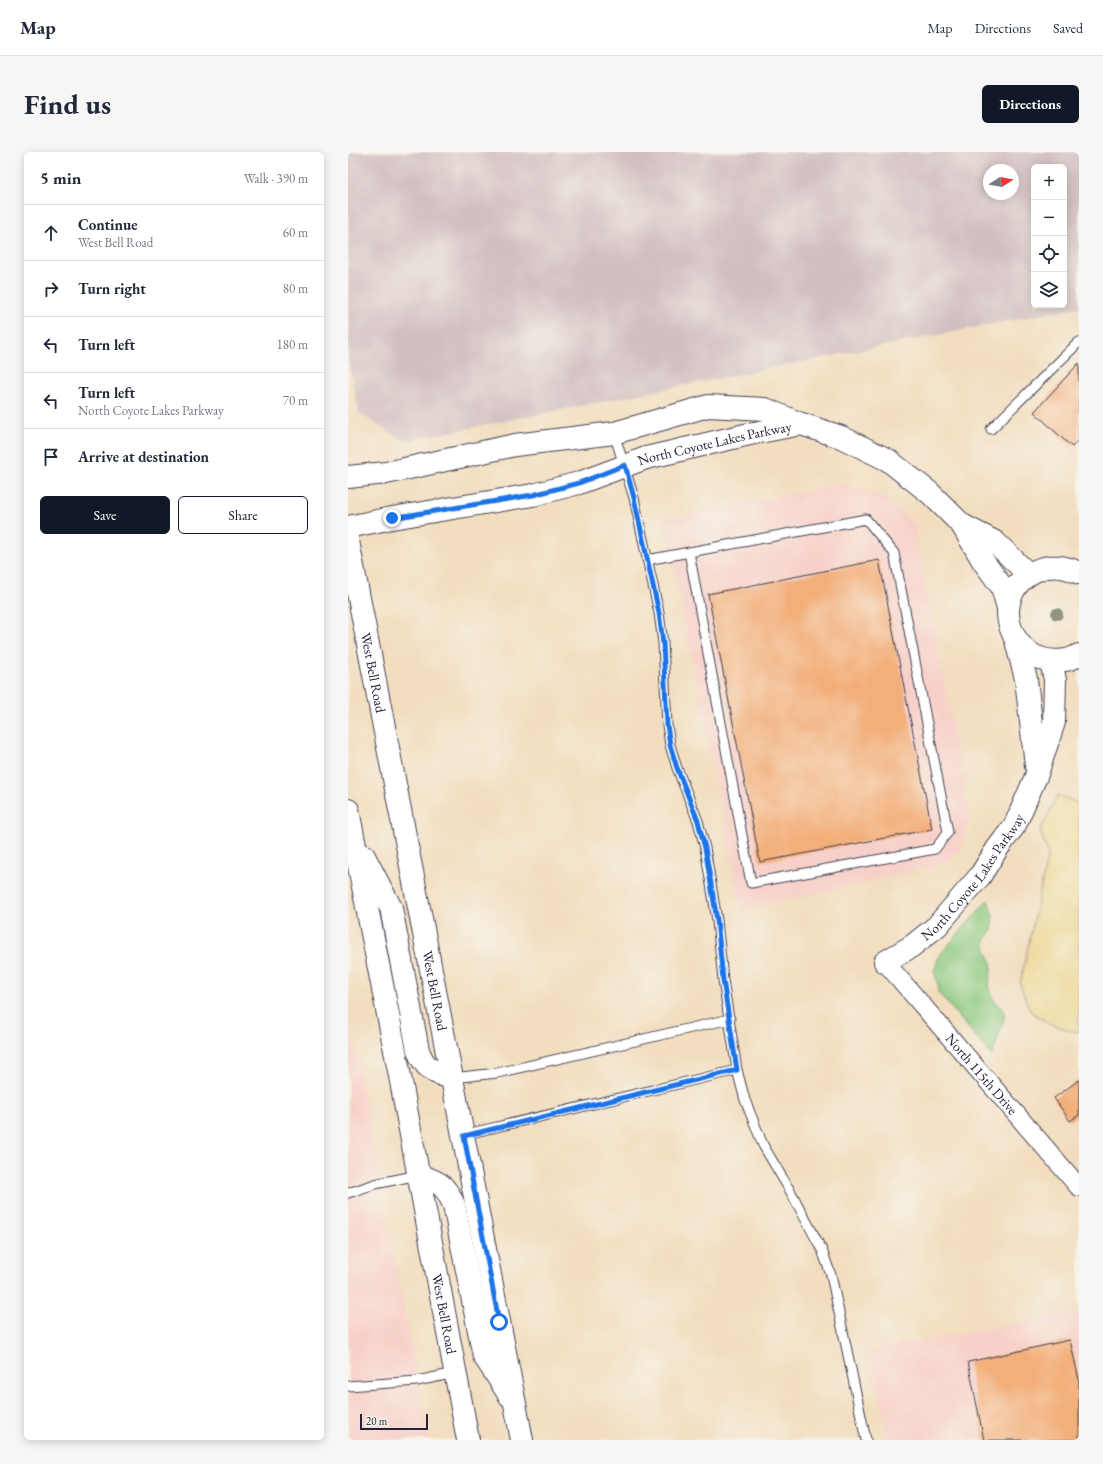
<!DOCTYPE html>
<html lang="en">
<head>
<meta charset="utf-8">
<style>
  :root { --surface:#fff; --page:#f6f6f7; --text:#1f2937; --muted:#747a83; --line:#e0e1e3; --accent:#111827 }
  body { margin:0; font-family:"EB Garamond",serif; background:var(--page); color:var(--text) }
  .controls { position:absolute; right:12px; top:12px; display:grid; overflow:hidden; border-radius:6px; box-shadow:0 2px 10px #0003 }
  .controls button { width:36px; height:36px; display:grid; place-items:center; padding:0; border:0; border-bottom:1px solid var(--line); background:var(--surface); color:var(--text); font:20px sans-serif }
  .compass { position:absolute; left:635px; top:12px; width:36px; height:36px; border-radius:50%; background:var(--surface); box-shadow:0 2px 10px #0003; rotate:79deg }
  .scale { position:absolute; left:12px; bottom:10px; width:68px; box-sizing:border-box; padding-left:4px; border:2px solid #22223b; border-top:0; font-size:11px; line-height:14px; white-space:nowrap; color:#22223b; -webkit-text-stroke:3px #f7f3e8; paint-order:stroke }
  .stop { position:absolute; width:12px; height:12px; margin:-9px; border:3px solid #1a73e8; border-radius:50%; background:#fff }
  .stop.end { background:#1a73e8; border-color:#fff; box-shadow:0 1px 4px #0008 }
  .list { margin:0; padding:0; list-style:none }
  h2 { display:flex; justify-content:space-between; align-items:center; height:52px; margin:0; padding:0 16px; font-size:17px }
  h2 small { font-size:13px; font-weight:400; color:var(--muted) }
  .list li { display:grid; grid-template-columns:26px 1fr auto; gap:12px; align-items:center; box-sizing:border-box; height:56px; padding:0 16px; border-top:1px solid var(--line) }
  .list b { display:block; font-size:15px; white-space:nowrap }
  .list p { margin:0; font-size:13px; white-space:nowrap; color:var(--muted) }
  .list em { font-size:13px; font-style:normal; color:var(--muted) }
  .actions { display:flex; gap:8px; padding:12px 16px }
  .actions a { flex:1; padding:9px 0; border:1px solid var(--accent); border-radius:6px; text-align:center; font-size:14px; color:var(--accent) }
  .actions .main { background:var(--accent); color:#fff }
  .icon { flex:none; width:22px; height:22px; fill:none; stroke:currentColor; stroke-width:2; stroke-linecap:round; stroke-linejoin:round }
  .map { position:relative; flex:none; width:731px; height:1288px; overflow:hidden; border-radius:6px }
  header { display:flex; align-items:center; gap:24px; box-sizing:border-box; height:56px; padding:0 20px; background:var(--surface); border-bottom:1px solid var(--line) }
  header strong { font-size:19px }
  nav { display:flex; gap:22px; margin-inline-start:auto; font-size:14px }
  .intro { display:flex; align-items:center; justify-content:space-between; box-sizing:border-box; height:96px; padding:0 24px }
  h1 { margin:0; font-size:28px }
  .button { padding:10px 18px; border-radius:6px; background:var(--accent); color:#fff; font-size:14px; font-weight:700 }
  main { display:flex; gap:24px; padding:0 24px }
  aside { flex:1; background:var(--surface); border-radius:6px; box-shadow:0 2px 10px #0003 }
  .map>svg:first-child { display:block }
  .built { fill:#f7d1c9 }
  .industrial { fill:#d2bfc1; fill-rule:evenodd }
  .green { fill:#8cc97f; stroke:#57765d }
  .sand { fill:#eeda9e; stroke:#887e6c }
  .building { fill:#f3af7a }
  .lines { fill:none; stroke-linecap:round; stroke-linejoin:round }
  .service-casing { stroke:#413e4f; stroke-width:11 }
  .minor-casing { stroke:#413e4f; stroke-width:20 }
  .tertiary-casing { stroke:#413e4f; stroke-width:24 }
  .primary-casing { stroke:#413e4f; stroke-width:24 }
  .service { stroke:#fff; stroke-width:9 }
  .minor { stroke:#fff; stroke-width:18 }
  .tertiary { stroke:#fff; stroke-width:22 }
  .primary { stroke:#fff; stroke-width:22 }
  .tree { fill:#919281 }
  .route { stroke:#1a73e8; stroke-width:5 }
  .labels { text-anchor:middle; dominant-baseline:central; stroke-width:3; stroke-linejoin:round; paint-order:stroke }
  .street-label { font-size:14px; fill:#22223b; stroke:#f7f3e8 }
</style>
</head>
<body>
<header>
<strong>Map</strong>
<nav><a>Map</a><a>Directions</a><a>Saved</a></nav>
</header>
<div class="intro"><h1>Find us</h1><a class="button">Directions</a></div>
<main>
<aside>
<h2>5 min<small>Walk · 390 m</small></h2>
<ul class="list">
<li><svg class="icon" aria-label="ahead" viewBox="0 0 24 24"><path d="M12 20V5M6 11l6-6 6 6"/></svg><div><b>Continue</b><p>West Bell Road</p></div><em>60 m</em></li>
<li><svg class="icon" aria-label="right" viewBox="0 0 24 24"><path d="M7 20v-9h11M14 6l5 5-5 5"/></svg><div><b>Turn right</b></div><em>80 m</em></li>
<li><svg class="icon" aria-label="left" viewBox="0 0 24 24"><path d="M17 20v-9H6M10 6l-5 5 5 5"/></svg><div><b>Turn left</b></div><em>180 m</em></li>
<li><svg class="icon" aria-label="left" viewBox="0 0 24 24"><path d="M17 20v-9H6M10 6l-5 5 5 5"/></svg><div><b>Turn left</b><p>North Coyote Lakes Parkway</p></div><em>70 m</em></li>
<li><svg class="icon" aria-label="arrive" viewBox="0 0 24 24"><path d="M6 21V4h12l-3 4 3 4H6"/></svg><div><b>Arrive at destination</b></div></li>
</ul>
<div class="actions"><a class="main">Save</a><a>Share</a></div>
</aside>
<div class="map">
<svg width="731" height="1288" viewBox="0 0 731 1288">
  <rect width="100%" height="100%" fill="#f7f3e8"/>
  <filter id="ink" filterUnits="userSpaceOnUse"><feTurbulence type="fractalNoise" baseFrequency=".025" numOctaves="2"/><feDisplacementMap in="SourceGraphic" scale="8" xChannelSelector="R" yChannelSelector="G"/><feConvolveMatrix kernelMatrix="1 2 1 2 8 2 1 2 1" color-interpolation-filters="sRGB"/></filter>
  <filter id="wash" filterUnits="userSpaceOnUse"><feTurbulence type="fractalNoise" baseFrequency=".012" numOctaves="4" result="noise"/><feDisplacementMap in="SourceGraphic" scale="16" xChannelSelector="R" yChannelSelector="G"/><feGaussianBlur stdDeviation="0.9" result="paint"/><feColorMatrix in="noise" values="0 0 0 0 0 0 0 0 0 0 0 0 0 0 0 0 0 1.4 0 .05"/><feComposite in="paint" operator="in"/></filter>
  <g filter="url(#wash)">
    <rect width="100%" height="100%" fill="#f2ddbe"/>
    <!-- built -->
    <g class="built">
      <polygon points="497,332 535,344 566,372 622,669 609,703 589,714 394,758 316,367"/>
      <polygon points="0,862 81,1288 0,1288"/>
      <polygon points="731,1161 731,1288 541,1288 521,1198"/>
    </g>
    <!-- industrial -->
    <path class="industrial" d="M0,0H731V155L56,289L11,261L0,208ZM686,15H716V153H686ZM641,18H665V42H641Z"/>
    <!-- green -->
    <polygon class="green" points="640,748 645,763 644,779 637,788 637,796 644,811 641,834 645,847 654,856 657,864 644,904 589,839 591,837 586,819 591,804"/>
    <!-- sand -->
    <polygon class="sand" points="710,643 731,652 731,880 724,879 702,872 682,859 672,832 700,702 692,679"/>
    <g id="blocks">
      <!-- building -->
      <g class="building">
        <polygon points="731,211 731,287 724,295 686,260"/>
        <polygon points="531,408 584,677 412,710 360,442"/>
        <polygon points="731,928 731,963 722,969 706,946"/>
        <polygon points="722,1188 731,1228 731,1288 636,1288 620,1210"/>
      </g>
    </g>
  </g>
  <g filter="url(#ink)">
    <use href="#blocks" fill-opacity="0" stroke="#413e4f" stroke-width="1"/>
    <g class="lines">
      <defs>
        <g id="service">
          <polyline points="643,277 731,190"/>
          <polyline points="266,281 286,346 311,461 315,491 319,573 322,593 329,616 350,669 357,696 369,768 375,828 389,918 397,948 415,993 444,1042 474,1098 483,1123 518,1288"/>
          <polyline points="299,408 518,367 546,401 600,680 587,697 403,731 341,400"/>
          <polyline points="104,926 149,921 382,867"/>
          <polyline points="115,983 389,918"/>
          <polyline points="0,1041 27,1032 70,1023"/>
          <polyline points="0,1234 69,1229 107,1221"/>
        </g>
        <g id="minor">
          <path id="s1" d="M537,810L731,1035"/>
        </g>
        <g id="tertiary">
          <polyline points="0,325 38,321 167,293 266,281 360,254 417,257 453,272 493,285 540,308 582,341 614,373 635,409 654,435 660,456"/>
          <polyline points="614,373 647,390 680,422"/>
          <path id="s2" d="M0,375L44,366L185,343L231,331L298,306L406,281L453,272"/>
          <path d="M731,421C717,414 701,412 687,419C637,443 662,517 717,508C722,508 726,505 731,503"/>
          <polyline points="668,489 678,527 688,614"/>
          <path id="s3" d="M537,810L564,794L589,774L632,724L649,697L667,673L689,622L706,570L707,528L703,509"/>
        </g>
        <g id="primary">
          <path id="s4" d="M0,389L174,1288"/>
          <path id="s5" d="M0,658L51,919L120,1288"/>
          <path d="M16,704L43,756L70,898C76,916 86,921 103,926"/>
          <path d="M70,1023C91,1030 97,1032 106,1053L136,1204L162,1244"/>
        </g>
      </defs>
      <!-- service casing -->
      <use href="#service" class="service-casing"/>
      <!-- minor casing -->
      <use href="#minor" class="minor-casing"/>
      <!-- tertiary casing -->
      <use href="#tertiary" class="tertiary-casing"/>
      <!-- primary casing -->
      <use href="#primary" class="primary-casing"/>
      <!-- service -->
      <use href="#service" class="service"/>
      <!-- minor -->
      <use href="#minor" class="minor"/>
      <!-- tertiary -->
      <use href="#tertiary" class="tertiary"/>
      <!-- primary -->
      <use href="#primary" class="primary"/>
    </g>
    <!-- trees -->
    <circle class="tree" cx="709" cy="462" r="6"/>
  </g>
  <g class="lines" filter="url(#ink)">
    <!-- route -->
    <polyline class="route" points="44,366 185,343 231,331 277,313 286,346 311,461 315,491 319,573 322,593 329,616 350,669 357,696 369,768 375,828 389,918 116,984 151,1170"/>
  </g>
  <g class="labels">
    <!-- street labels -->
    <g class="street-label">
      <text stroke="none"><textPath href="#s2" startOffset="377">North Coyote Lakes Parkway</textPath></text>
      <text stroke="none"><textPath href="#s4" startOffset="134">West Bell Road</textPath></text>
      <text stroke="none"><textPath href="#s3" startOffset="124">North Coyote Lakes Parkway</textPath></text>
      <text stroke="none"><textPath href="#s4" startOffset="458">West Bell Road</textPath></text>
      <text stroke="none"><textPath href="#s1" startOffset="148">North 115th Drive</textPath></text>
      <text stroke="none"><textPath href="#s5" startOffset="513">West Bell Road</textPath></text>
    </g>
  </g>
</svg>
<div class="controls">
<button>+</button>
<button>−</button>
<button><svg class="icon" aria-label="locate" viewBox="0 0 24 24"><circle cx="12" cy="12" r="6"/><path d="M12 2v4M12 18v4M2 12h4M18 12h4"/></svg></button>
<button><svg class="icon" aria-label="layers" viewBox="0 0 24 24"><path d="M12 4l9 5-9 5-9-5zM3 14l9 5 9-5"/></svg></button>
</div>
<svg class="compass" viewBox="-18 -18 36 36"><path d="M0-13l5 13h-10z" fill="#e53935"/><path d="M0 13l5-13h-10z" fill="#747a83"/></svg>
<div class="scale">20 m</div>
<div class="stop" style="left:151px;top:1170px"></div>
<div class="stop end" style="left:44px;top:366px"></div>
</div>
</main>
</body>
</html>
